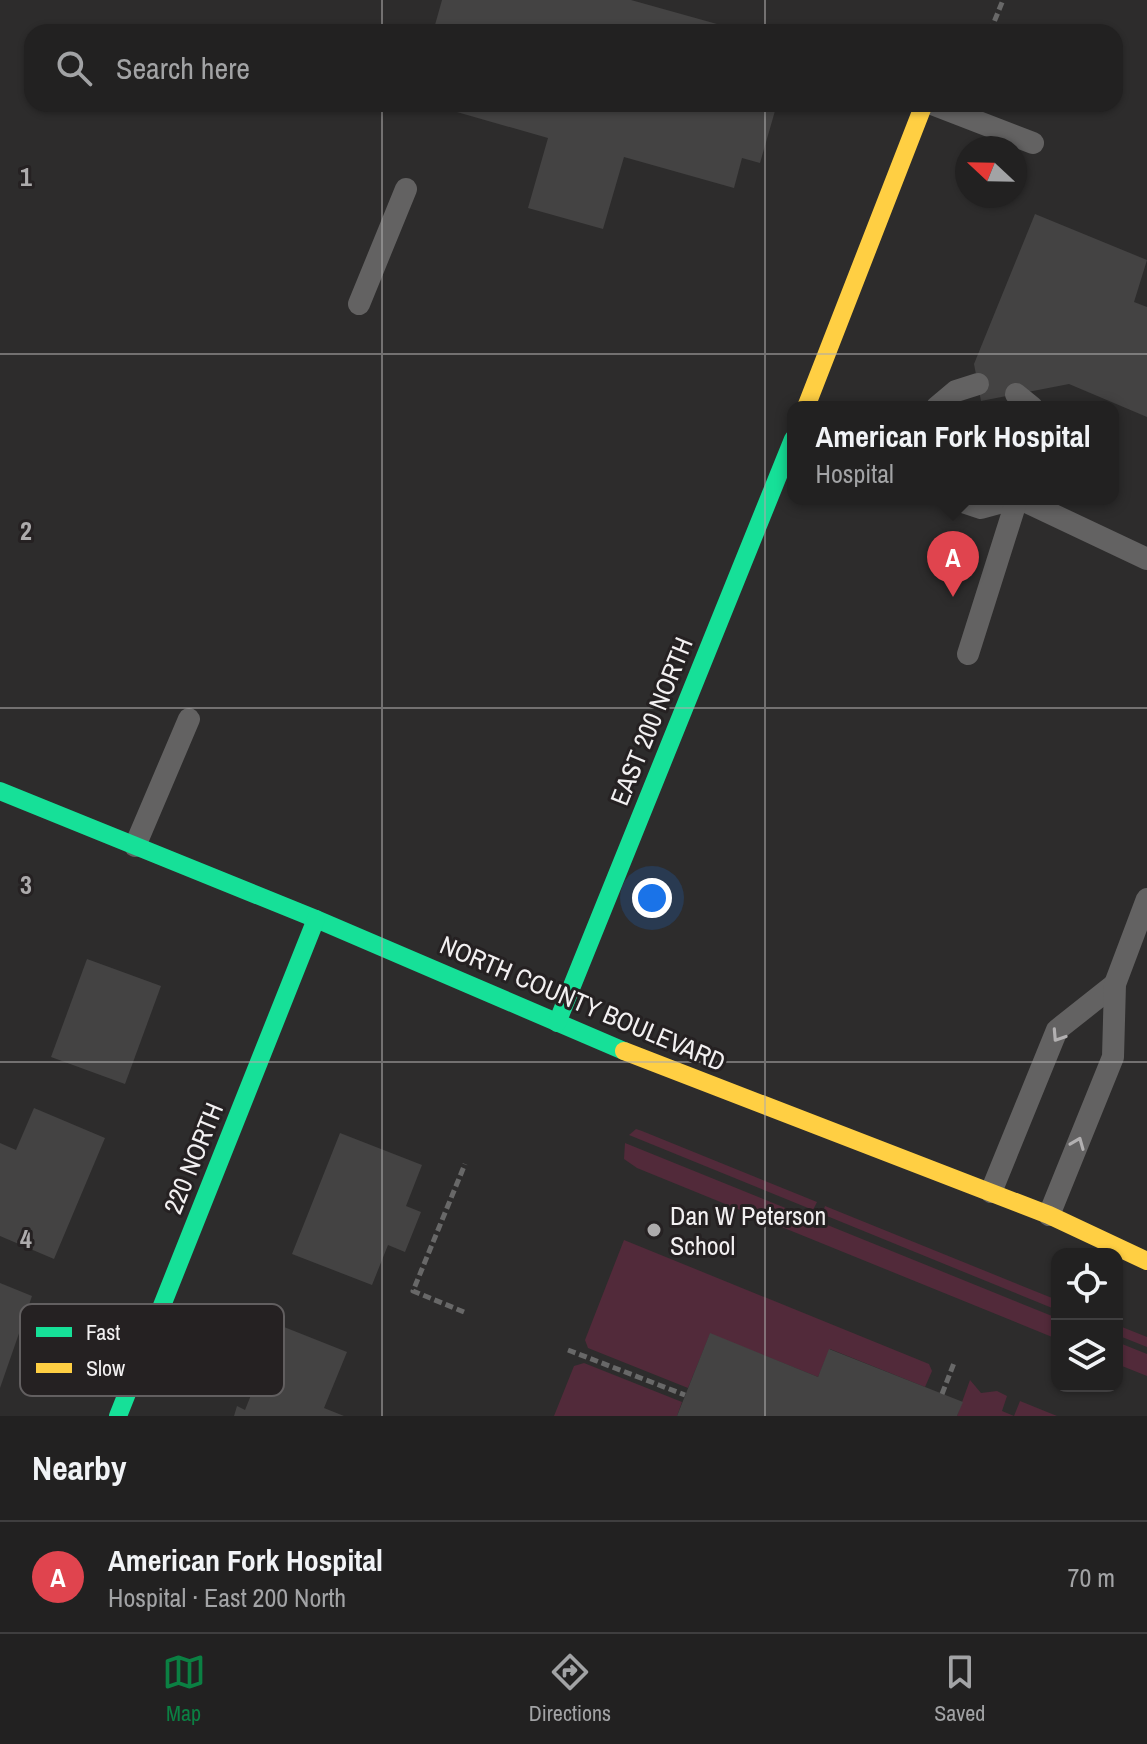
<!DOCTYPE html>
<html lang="en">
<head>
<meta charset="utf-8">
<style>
  :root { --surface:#222121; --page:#2a292a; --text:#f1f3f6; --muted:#a2a3a5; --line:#3f3e3f; --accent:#0b8043 }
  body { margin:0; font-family:"Archivo Narrow",sans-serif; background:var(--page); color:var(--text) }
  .controls { position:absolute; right:24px; bottom:24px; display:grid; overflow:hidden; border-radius:16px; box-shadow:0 2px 6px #0004 }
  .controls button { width:72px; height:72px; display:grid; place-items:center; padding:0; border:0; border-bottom:2px solid var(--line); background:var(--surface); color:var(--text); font:40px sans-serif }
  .compass { position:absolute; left:955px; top:136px; width:72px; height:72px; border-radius:50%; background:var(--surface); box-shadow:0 2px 6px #0004; rotate:292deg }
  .you { position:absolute; left:652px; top:898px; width:28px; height:28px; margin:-20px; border:6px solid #fff; border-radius:50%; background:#1a73e8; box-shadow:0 0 0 12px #1a73e833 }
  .badge { display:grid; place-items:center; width:52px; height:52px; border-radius:50%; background:var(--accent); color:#fff; font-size:26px; font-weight:700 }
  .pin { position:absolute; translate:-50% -66px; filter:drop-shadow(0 2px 4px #0008) }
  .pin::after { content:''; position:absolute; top:42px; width:28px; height:24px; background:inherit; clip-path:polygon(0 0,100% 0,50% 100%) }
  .popup { position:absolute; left:787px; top:401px; width:332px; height:104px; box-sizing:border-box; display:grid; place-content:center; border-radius:16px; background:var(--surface); filter:drop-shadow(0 2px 6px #0005); font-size:26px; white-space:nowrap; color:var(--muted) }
  .popup b { font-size:30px; color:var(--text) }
  .popup::after { content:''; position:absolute; left:50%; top:100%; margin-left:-16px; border:16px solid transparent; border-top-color:var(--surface) }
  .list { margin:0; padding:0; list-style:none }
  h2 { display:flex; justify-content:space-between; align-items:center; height:104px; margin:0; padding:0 32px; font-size:34px }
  h2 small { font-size:26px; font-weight:400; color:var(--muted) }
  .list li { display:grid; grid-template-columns:52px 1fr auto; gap:24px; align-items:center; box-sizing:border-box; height:112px; padding:0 32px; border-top:2px solid var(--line) }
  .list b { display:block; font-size:30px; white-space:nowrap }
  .list p { margin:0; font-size:26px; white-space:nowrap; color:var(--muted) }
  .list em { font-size:26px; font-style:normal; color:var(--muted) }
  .icon { flex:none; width:44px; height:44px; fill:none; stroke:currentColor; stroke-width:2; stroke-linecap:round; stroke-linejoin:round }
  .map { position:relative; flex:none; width:1147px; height:1416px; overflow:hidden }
  .search { position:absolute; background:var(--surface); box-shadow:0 2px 6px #0004; left:24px; right:24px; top:24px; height:88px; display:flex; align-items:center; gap:20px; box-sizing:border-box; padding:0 28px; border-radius:24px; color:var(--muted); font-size:30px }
  .sheet { height:216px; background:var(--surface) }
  nav { display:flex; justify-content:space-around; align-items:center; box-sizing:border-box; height:112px; border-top:2px solid var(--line); background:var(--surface); font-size:22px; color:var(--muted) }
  nav a { display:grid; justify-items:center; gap:4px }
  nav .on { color:var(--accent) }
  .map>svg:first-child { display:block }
  .green { fill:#522a3a }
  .building { fill:#444343 }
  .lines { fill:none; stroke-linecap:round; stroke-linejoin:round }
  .path { stroke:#686868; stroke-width:5; stroke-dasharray:8 4; stroke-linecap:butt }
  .lane { stroke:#636262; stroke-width:22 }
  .fast { stroke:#16e098; stroke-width:18 }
  .slow { stroke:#ffcf43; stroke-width:18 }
  .oneway { stroke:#b2b0b1 }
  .grid { fill:none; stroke:#adabac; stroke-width:2; stroke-opacity:0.55 }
  .poi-dot { fill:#adabac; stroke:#252122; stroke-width:3 }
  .labels { text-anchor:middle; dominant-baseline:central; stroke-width:6; stroke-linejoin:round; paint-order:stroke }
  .street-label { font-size:26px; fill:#f2f0f1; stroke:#252122 }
  .poi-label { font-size:26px; fill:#f2f0f1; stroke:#252122; text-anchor:start }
  .key { fill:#252122; stroke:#625f60; stroke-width:2 }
  .key-label { font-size:22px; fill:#f2f0f1 }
  .grid-label { font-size:26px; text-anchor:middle; font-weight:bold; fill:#adabac; stroke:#252122; stroke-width:6; stroke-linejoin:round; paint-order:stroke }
</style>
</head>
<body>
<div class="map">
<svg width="1147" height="1416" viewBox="0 0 1147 1416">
  <rect width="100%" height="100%" fill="#2d2c2c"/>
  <!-- green -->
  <g class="green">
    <polygon points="636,1129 642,1131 817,1202 813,1210 629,1135"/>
    <polygon points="625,1143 1057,1318 1057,1339 637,1168 624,1159"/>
    <polygon points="825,1206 1057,1300 1057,1310 822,1214"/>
    <polygon points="624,1240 929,1364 932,1371 925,1387 830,1349 818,1377 710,1334 688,1388 588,1348 585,1340"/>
    <polygon points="1117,1325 1147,1337 1147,1347 1117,1335"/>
    <polygon points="1117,1342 1147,1354 1147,1376 1117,1364"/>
    <polygon points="584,1363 682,1402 677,1416 554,1416 574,1366"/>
    <polygon points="970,1380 981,1393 997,1391 1007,1396 1002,1411 1014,1416 1020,1401 1057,1416 957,1416"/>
  </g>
  <!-- building -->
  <g class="building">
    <polygon points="442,0 631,0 742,31 433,32"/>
    <polygon points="429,104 777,104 760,163 742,158 734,188 624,157 603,229 528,208 548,138"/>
    <polygon points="1035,214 1147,260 1134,302 1147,307 1147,417 1069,384 981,401 974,364"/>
    <polygon points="87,959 161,986 125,1084 51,1057"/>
    <polygon points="34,1108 105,1138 54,1259 0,1236 0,1143 16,1150"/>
    <polygon points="340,1133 422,1165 406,1206 421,1212 405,1252 388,1245 372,1285 292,1254"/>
    <polygon points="0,1283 32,1296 0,1388"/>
    <polygon points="279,1325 347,1352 324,1408 344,1416 234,1416 237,1406 245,1410"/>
    <polygon points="710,1333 818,1377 829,1349 963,1402 957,1416 677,1416"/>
  </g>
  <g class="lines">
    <!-- path -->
    <g class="path">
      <polyline points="990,32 1003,0"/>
      <polyline points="464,1312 413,1291 465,1164"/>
      <polyline points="568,1350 685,1395"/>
      <polyline points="942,1394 954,1363"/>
    </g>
    <!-- lane -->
    <g class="lane">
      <polyline points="932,104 1033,143"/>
      <polyline points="359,304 406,189"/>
      <polyline points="1016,394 1032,407"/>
      <polyline points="937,407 956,391 978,384"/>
      <polyline points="954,499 981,508 1014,499"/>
      <polyline points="1020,499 1147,559"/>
      <polyline points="968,654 1017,499"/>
      <polyline points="135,846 189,719"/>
      <polyline points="991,1192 1057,1030 1115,984"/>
      <polyline points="1049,1215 1113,1057 1115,984 1147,899"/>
    </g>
    <!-- fast -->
    <g class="fast">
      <polyline points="0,791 316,919 624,1051"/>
      <polyline points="557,1023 793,439"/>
      <polyline points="118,1416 316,919"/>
    </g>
    <!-- slow -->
    <g class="slow">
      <polyline points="806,407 924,104"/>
      <polyline points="624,1051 1049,1215 1147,1261"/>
    </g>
  </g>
  <!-- one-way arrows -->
  <defs><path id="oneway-chevron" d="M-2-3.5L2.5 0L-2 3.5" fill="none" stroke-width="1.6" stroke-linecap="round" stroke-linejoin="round" transform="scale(2)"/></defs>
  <g class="oneway">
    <use href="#oneway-chevron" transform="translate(1058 1036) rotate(123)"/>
    <use href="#oneway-chevron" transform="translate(1078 1143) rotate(-68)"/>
  </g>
  <!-- grid -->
  <path class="grid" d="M382,0V32M765,0V32M382,104V1416M765,104V1416M0,354H1147M0,708H1147M0,1062H1147"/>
  <!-- markers -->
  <circle class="poi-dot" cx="654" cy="1230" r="8"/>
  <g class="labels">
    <!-- street labels -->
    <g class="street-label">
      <text transform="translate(651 721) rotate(-68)">EAST 200 NORTH</text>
      <text transform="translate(583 1003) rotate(23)">NORTH COUNTY BOULEVARD</text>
      <text transform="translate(193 1158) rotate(-68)">220 NORTH</text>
    </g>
    <!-- poi labels -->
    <g class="poi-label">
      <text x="670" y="1215">Dan W Peterson<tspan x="670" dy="30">School</tspan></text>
    </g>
  </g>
  <!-- legend -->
  <rect x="20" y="1304" width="264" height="92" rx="12" class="key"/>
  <rect x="36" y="1327" width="36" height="10" fill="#16e098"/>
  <rect x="36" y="1363" width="36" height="10" fill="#ffcf43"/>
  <g class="key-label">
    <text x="86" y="1340">Fast</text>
    <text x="86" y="1376">Slow</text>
  </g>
  <g class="grid-label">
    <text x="26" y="186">1</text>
    <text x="26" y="540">2</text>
    <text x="26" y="894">3</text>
    <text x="26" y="1248">4</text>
  </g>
</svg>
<div class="controls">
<button><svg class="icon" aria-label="locate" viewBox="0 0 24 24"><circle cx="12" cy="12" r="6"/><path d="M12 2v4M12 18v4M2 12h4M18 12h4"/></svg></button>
<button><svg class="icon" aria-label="layers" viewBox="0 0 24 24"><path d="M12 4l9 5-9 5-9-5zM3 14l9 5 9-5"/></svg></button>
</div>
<svg class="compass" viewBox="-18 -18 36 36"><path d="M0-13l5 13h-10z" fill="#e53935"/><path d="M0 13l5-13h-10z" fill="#a2a3a5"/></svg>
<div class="you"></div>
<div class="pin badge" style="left:953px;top:597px;background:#e0444e">A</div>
<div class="popup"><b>American Fork Hospital</b>Hospital</div>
<div class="search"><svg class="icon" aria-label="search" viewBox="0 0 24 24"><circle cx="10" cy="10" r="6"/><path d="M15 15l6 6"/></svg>Search here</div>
</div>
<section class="sheet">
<h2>Nearby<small></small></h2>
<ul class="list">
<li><span class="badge" style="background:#e0444e">A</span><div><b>American Fork Hospital</b><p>Hospital · East 200 North</p></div><em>70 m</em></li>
</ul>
</section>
<nav>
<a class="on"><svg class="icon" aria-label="map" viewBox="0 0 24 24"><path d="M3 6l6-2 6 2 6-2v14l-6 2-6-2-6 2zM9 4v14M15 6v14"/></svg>Map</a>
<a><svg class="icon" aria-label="directions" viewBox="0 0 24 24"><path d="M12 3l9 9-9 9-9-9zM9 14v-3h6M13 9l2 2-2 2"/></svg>Directions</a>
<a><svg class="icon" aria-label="saved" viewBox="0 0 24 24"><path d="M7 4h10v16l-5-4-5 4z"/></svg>Saved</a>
</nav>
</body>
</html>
